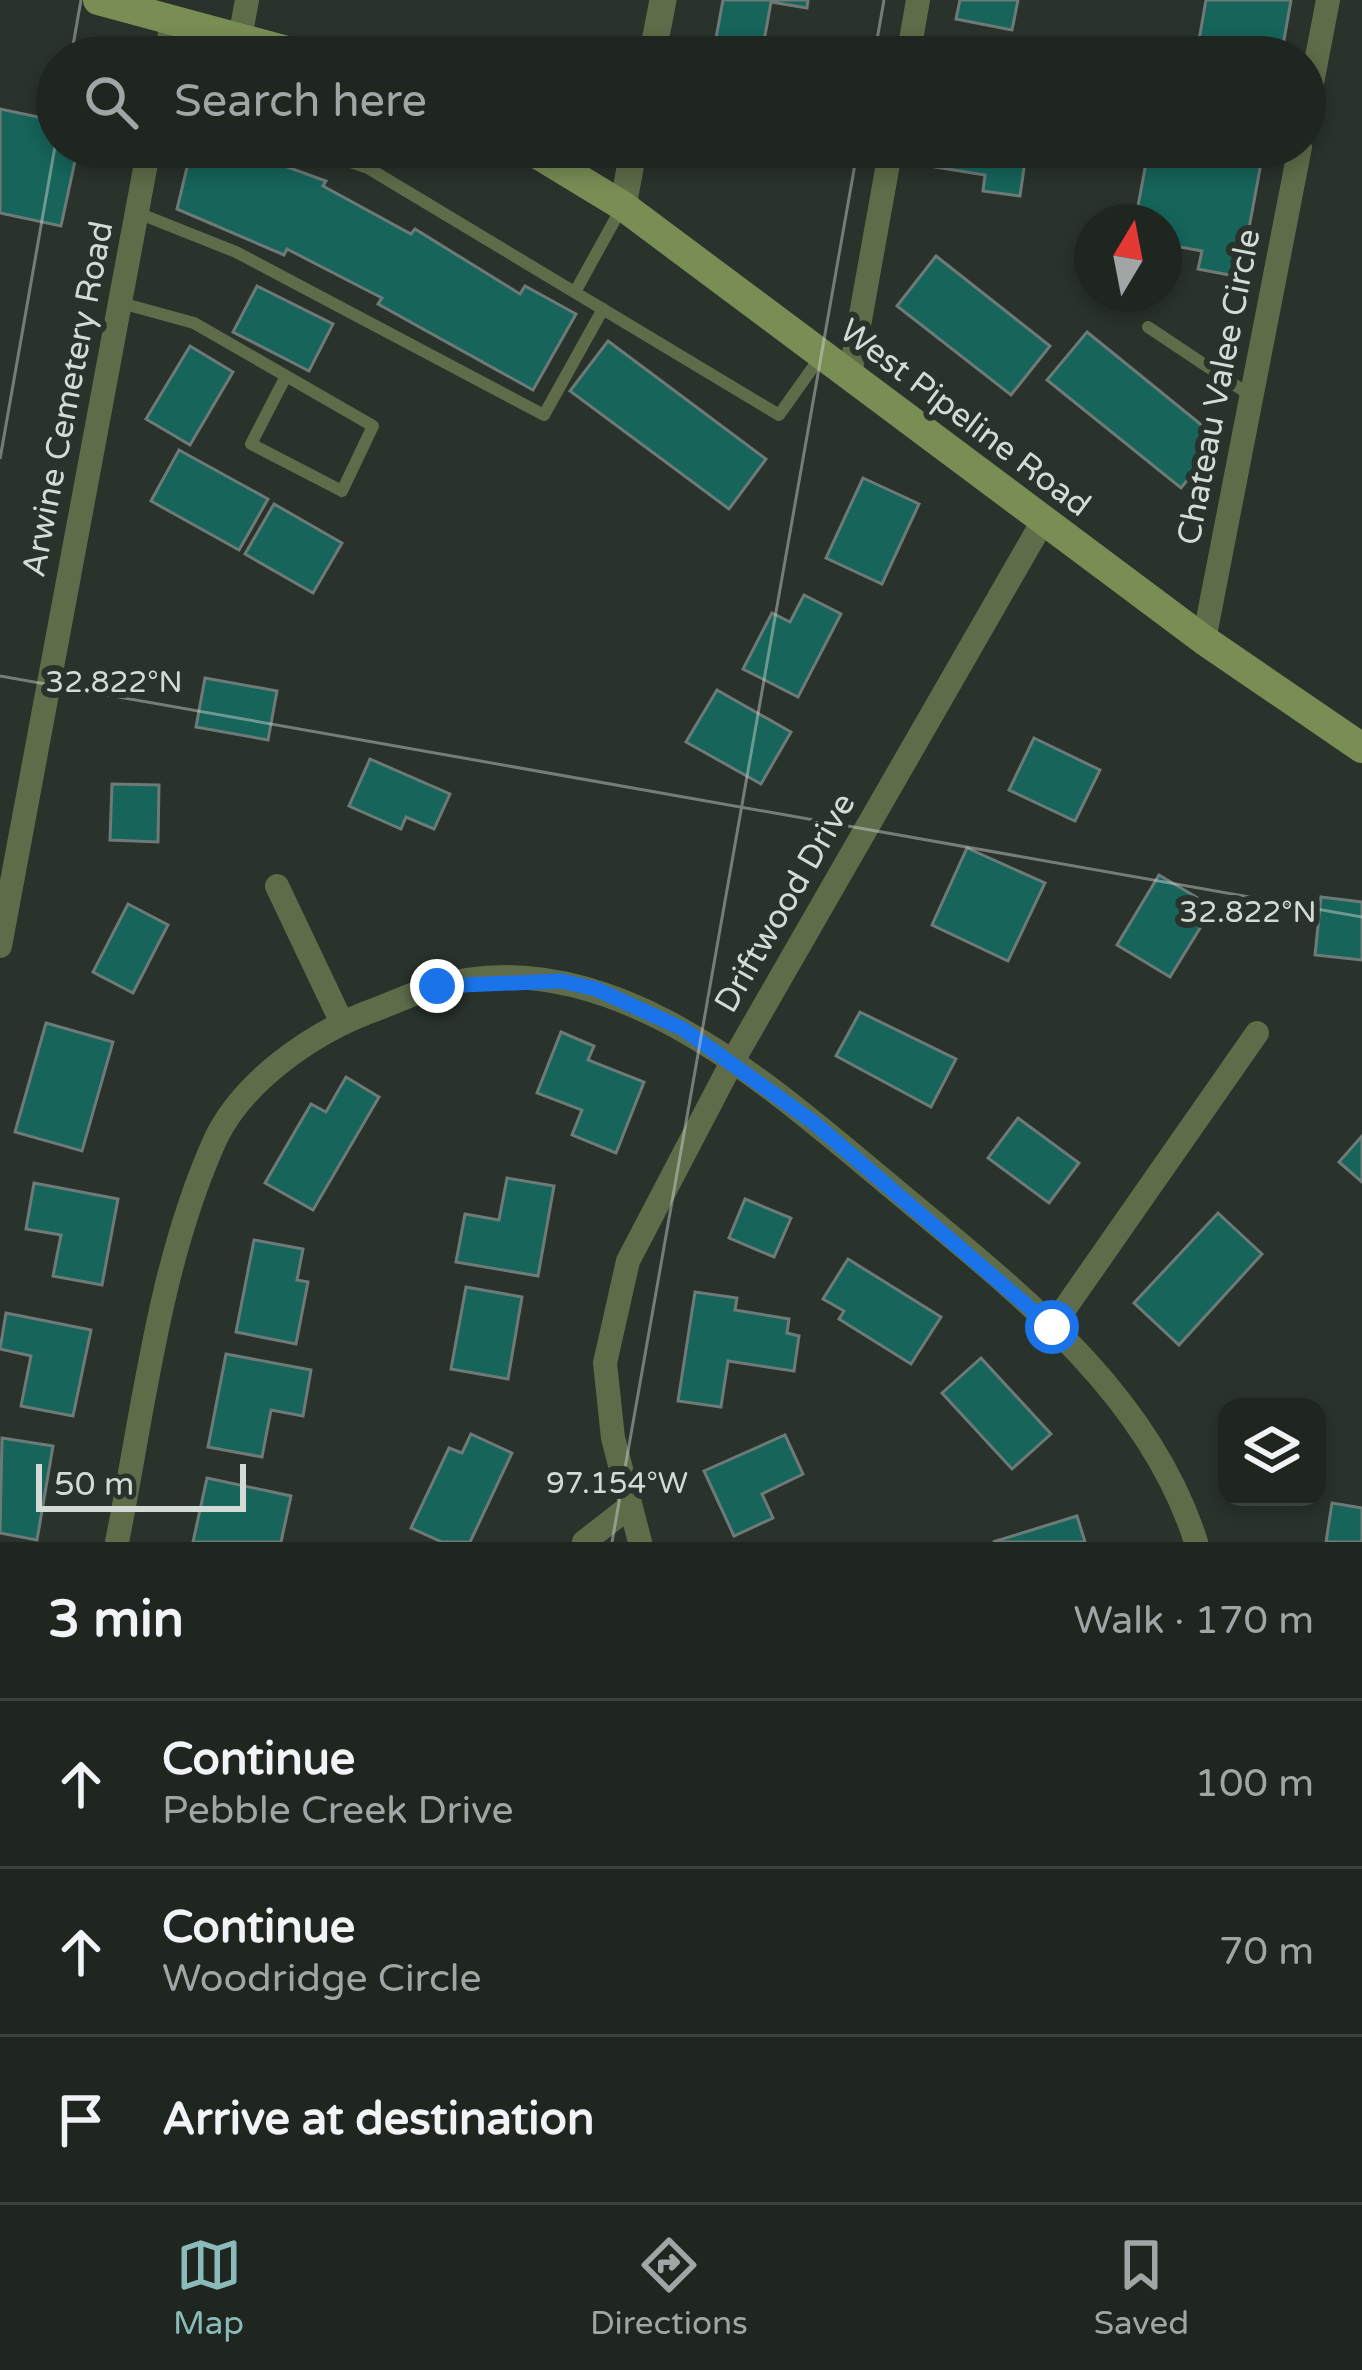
<!DOCTYPE html>
<html lang="en">
<head>
<meta charset="utf-8">
<style>
  :root { --surface:#1f2620; --page:#272e29; --text:#f1f3f6; --muted:#a1a5a5; --line:#3c433e; --accent:#8bbbb9 }
  body { margin:0; font-family:"Varela Round",sans-serif; background:var(--page); color:var(--text) }
  .controls { position:absolute; right:36px; bottom:36px; display:grid; overflow:hidden; border-radius:24px; box-shadow:0 6px 18px #0003 }
  .controls button { width:108px; height:108px; display:grid; place-items:center; padding:0; border:0; border-bottom:3px solid var(--line); background:var(--surface); color:var(--text); font:60px sans-serif }
  .compass { position:absolute; left:1074px; top:204px; width:108px; height:108px; border-radius:50%; background:var(--surface); box-shadow:0 6px 18px #0003; rotate:10deg }
  .scale { position:absolute; left:36px; bottom:30px; width:210px; box-sizing:border-box; padding-left:12px; border:6px solid #d4dad6; border-top:0; font-size:33px; line-height:42px; white-space:nowrap; color:#d4dad6; -webkit-text-stroke:9px #29322b; paint-order:stroke }
  .stop { position:absolute; width:36px; height:36px; margin:-27px; border:9px solid #1a73e8; border-radius:50%; background:#fff }
  .stop.end { background:#1a73e8; border-color:#fff; box-shadow:0 3px 12px #0008 }
  .list { margin:0; padding:0; list-style:none }
  h2 { display:flex; justify-content:space-between; align-items:center; height:156px; margin:0; padding:0 48px; font-size:51px }
  h2 small { font-size:39px; font-weight:400; color:var(--muted) }
  .list li { display:grid; grid-template-columns:78px 1fr auto; gap:36px; align-items:center; box-sizing:border-box; height:168px; padding:0 48px; border-top:3px solid var(--line) }
  .list b { display:block; font-size:45px; white-space:nowrap }
  .list p { margin:0; font-size:39px; white-space:nowrap; color:var(--muted) }
  .list em { font-size:39px; font-style:normal; color:var(--muted) }
  .icon { flex:none; width:66px; height:66px; fill:none; stroke:currentColor; stroke-width:2; stroke-linecap:round; stroke-linejoin:round }
  .map { position:relative; flex:none; width:1362px; height:1542px; overflow:hidden }
  .search { position:absolute; background:var(--surface); box-shadow:0 6px 18px #0003; left:36px; right:36px; top:36px; height:132px; display:flex; align-items:center; gap:30px; box-sizing:border-box; padding:0 42px; border-radius:66px; color:var(--muted); font-size:45px }
  .sheet { height:660px; background:var(--surface) }
  nav { display:flex; justify-content:space-around; align-items:center; box-sizing:border-box; height:168px; border-top:3px solid var(--line); background:var(--surface); font-size:33px; color:var(--muted) }
  nav a { display:grid; justify-items:center; gap:6px }
  nav .on { color:var(--accent) }
  .map>svg:first-child { display:block }
  .building { fill:#16645a; stroke:#6d7a77; stroke-width:3 }
  .lines { fill:none; stroke-linecap:round; stroke-linejoin:round }
  .service { stroke:#5e6c49; stroke-width:12 }
  .minor { stroke:#5e6c49; stroke-width:24 }
  .tertiary { stroke:#5e6c49; stroke-width:27 }
  .secondary { stroke:#788e55; stroke-width:30 }
  .route { stroke:#1a73e8; stroke-width:15 }
  .ticks { fill:none; stroke:#d4dad6; stroke-width:3; stroke-opacity:0.45 }
  .labels { text-anchor:middle; dominant-baseline:central; stroke-width:12; stroke-linejoin:round; paint-order:stroke }
  .street-label { font-size:33px; fill:#d4dad6; stroke:#29322b }
  .ticks-label { font-size:30px; text-anchor:middle; fill:#d4dad6; stroke:#29322b; stroke-width:12; stroke-linejoin:round; paint-order:stroke }
</style>
</head>
<body>
<div class="map">
<svg width="1362" height="1542" viewBox="0 0 1362 1542">
  <rect width="100%" height="100%" fill="#29322b"/>
  <!-- building -->
  <g class="building">
    <polygon points="723,0 808,0 807,8 771,2 763,47 716,38"/>
    <polygon points="960,0 1018,0 1012,30 956,19"/>
    <polygon points="1206,0 1291,0 1281,57 1196,57"/>
    <polygon points="0,109 57,121 57,147 78,147 61,226 0,213"/>
    <polygon points="192,147 232,147 326,181 323,186 411,234 415,229 520,294 525,286 576,314 533,390 378,304 382,298 287,249 284,255 177,209"/>
    <polygon points="926,147 1027,147 1020,196 983,191 985,175 923,165"/>
    <polygon points="1149,147 1264,147 1240,277 1198,269 1202,251 1164,244 1164,222 1135,222"/>
    <polygon points="936,256 1050,346 1011,395 897,306"/>
    <polygon points="257,286 333,324 309,371 233,332"/>
    <polygon points="1087,332 1220,440 1181,488 1047,380"/>
    <polygon points="608,341 766,459 729,509 570,391"/>
    <polygon points="190,346 233,372 190,445 146,419"/>
    <polygon points="179,450 268,499 239,550 151,501"/>
    <polygon points="863,478 919,504 882,584 826,558"/>
    <polygon points="274,504 342,543 313,593 245,554"/>
    <polygon points="804,595 841,614 798,697 743,669 772,613 790,622"/>
    <polygon points="205,678 277,691 268,740 196,727"/>
    <polygon points="717,690 791,732 761,784 686,742"/>
    <polygon points="1034,738 1100,770 1075,821 1009,790"/>
    <polygon points="370,759 450,794 434,829 406,817 401,829 349,806"/>
    <polygon points="112,784 159,785 158,842 110,840"/>
    <polygon points="967,848 1045,883 1008,961 932,925"/>
    <polygon points="1159,875 1213,907 1170,977 1117,945"/>
    <polygon points="1321,897 1362,902 1362,960 1315,955"/>
    <polygon points="128,904 168,925 133,993 93,972"/>
    <polygon points="860,1012 956,1059 931,1107 836,1056"/>
    <polygon points="46,1023 113,1042 82,1151 15,1132"/>
    <polygon points="561,1032 594,1046 588,1060 644,1082 616,1153 572,1135 582,1110 537,1093"/>
    <polygon points="346,1077 379,1097 313,1210 265,1183 311,1104 326,1112"/>
    <polygon points="1018,1118 1079,1163 1049,1203 988,1158"/>
    <polygon points="1362,1136 1362,1182 1339,1162"/>
    <polygon points="507,1178 554,1186 538,1276 456,1262 465,1214 499,1220"/>
    <polygon points="34,1183 118,1199 102,1285 53,1276 61,1235 26,1229"/>
    <polygon points="745,1199 791,1218 774,1257 729,1238"/>
    <polygon points="1218,1213 1262,1254 1179,1345 1134,1303"/>
    <polygon points="254,1240 303,1249 297,1280 308,1282 296,1344 236,1332"/>
    <polygon points="848,1259 941,1317 911,1364 839,1319 844,1311 823,1299"/>
    <polygon points="466,1287 522,1297 508,1379 451,1369"/>
    <polygon points="695,1292 737,1298 735,1310 789,1319 787,1333 799,1336 794,1371 728,1361 721,1407 678,1401"/>
    <polygon points="6,1313 91,1330 73,1416 21,1406 31,1356 0,1349"/>
    <polygon points="226,1354 311,1370 303,1416 271,1410 262,1457 208,1447"/>
    <polygon points="981,1358 1051,1434 1012,1469 942,1393"/>
    <polygon points="471,1434 512,1453 470,1542 442,1542 411,1528 449,1448 462,1453"/>
    <polygon points="785,1435 803,1474 762,1494 773,1518 734,1536 704,1471"/>
    <polygon points="2,1438 53,1446 37,1540 0,1533"/>
    <polygon points="207,1478 291,1496 281,1542 193,1542"/>
    <polygon points="1332,1503 1362,1508 1362,1542 1326,1542"/>
    <polygon points="1077,1516 1085,1542 993,1542"/>
  </g>
  <g class="lines">
    <!-- service -->
    <g class="service">
      <polyline points="309,147 368,168 779,415 821,356"/>
      <polyline points="138,213 236,252 544,415 603,309"/>
      <polyline points="575,292 622,207"/>
      <polyline points="121,303 194,323 373,426 342,491 251,444 286,376"/>
      <polyline points="1148,327 1250,395"/>
    </g>
    <!-- minor -->
    <g class="minor">
      <polyline points="240,38 247,0"/>
      <polyline points="166,57 172,22"/>
      <polyline points="908,57 918,0"/>
      <polyline points="1305,119 1328,0"/>
      <polyline points="850,376 891,147"/>
      <polyline points="1204,640 1300,147"/>
      <polyline points="277,886 342,1023"/>
      <polyline points="0,946 149,147"/>
      <polyline points="1052,1327 1257,1033"/>
      <path d="M117,1542C144,1408 159,1263 216,1138C243,1082 310,1035 366,1013C389,1005 411,994 434,987C607,937 766,1083 888,1184C1008,1285 1147,1387 1196,1542"/>
      <polyline points="584,1542 629,1507"/>
      <polyline points="640,1542 613,1438 605,1363 628,1261 731,1064 1043,521"/>
    </g>
    <!-- tertiary -->
    <g class="tertiary">
      <polyline points="652,57 663,0"/>
      <polyline points="623,206 634,147"/>
    </g>
    <!-- secondary -->
    <g class="secondary">
      <polyline points="98,0 309,57"/>
      <polyline points="526,147 623,206 1204,640 1362,748"/>
    </g>
  </g>
  <g class="lines">
    <!-- route -->
    <polyline class="route" points="437,986 561,981 596,989 683,1029 813,1122 1052,1327"/>
  </g>
  <!-- ticks -->
  <path class="ticks" d="M71,57L81,0M874,57L884,0M0,459L57,135M0,676L1362,917M612,1542L858,147"/>
  <g class="labels">
    <!-- street labels -->
    <g class="street-label">
      <text transform="translate(1219 387) rotate(-79)">Chateau Valee Circle</text>
      <text transform="translate(68 399) rotate(-79)">Arwine Cemetery Road</text>
      <text transform="translate(965 418) rotate(37)">West Pipeline Road</text>
      <text transform="translate(785 903) rotate(-60)">Driftwood Drive</text>
    </g>
  </g>
  <g class="ticks-label">
    <text x="114" y="692">32.822°N</text>
    <text x="1248" y="922">32.822°N</text>
    <text x="617" y="1493">97.154°W</text>
  </g>
</svg>
<div class="controls">
<button><svg class="icon" aria-label="layers" viewBox="0 0 24 24"><path d="M12 4l9 5-9 5-9-5zM3 14l9 5 9-5"/></svg></button>
</div>
<svg class="compass" viewBox="-18 -18 36 36"><path d="M0-13l5 13h-10z" fill="#e53935"/><path d="M0 13l5-13h-10z" fill="#a1a5a5"/></svg>
<div class="scale">50 m</div>
<div class="stop" style="left:1052px;top:1327px"></div>
<div class="stop end" style="left:437px;top:986px"></div>
<div class="search"><svg class="icon" aria-label="search" viewBox="0 0 24 24"><circle cx="10" cy="10" r="6"/><path d="M15 15l6 6"/></svg>Search here</div>
</div>
<section class="sheet">
<h2>3 min<small>Walk · 170 m</small></h2>
<ul class="list">
<li><svg class="icon" aria-label="ahead" viewBox="0 0 24 24"><path d="M12 20V5M6 11l6-6 6 6"/></svg><div><b>Continue</b><p>Pebble Creek Drive</p></div><em>100 m</em></li>
<li><svg class="icon" aria-label="ahead" viewBox="0 0 24 24"><path d="M12 20V5M6 11l6-6 6 6"/></svg><div><b>Continue</b><p>Woodridge Circle</p></div><em>70 m</em></li>
<li><svg class="icon" aria-label="arrive" viewBox="0 0 24 24"><path d="M6 21V4h12l-3 4 3 4H6"/></svg><div><b>Arrive at destination</b></div></li>
</ul>
</section>
<nav>
<a class="on"><svg class="icon" aria-label="map" viewBox="0 0 24 24"><path d="M3 6l6-2 6 2 6-2v14l-6 2-6-2-6 2zM9 4v14M15 6v14"/></svg>Map</a>
<a><svg class="icon" aria-label="directions" viewBox="0 0 24 24"><path d="M12 3l9 9-9 9-9-9zM9 14v-3h6M13 9l2 2-2 2"/></svg>Directions</a>
<a><svg class="icon" aria-label="saved" viewBox="0 0 24 24"><path d="M7 4h10v16l-5-4-5 4z"/></svg>Saved</a>
</nav>
</body>
</html>
